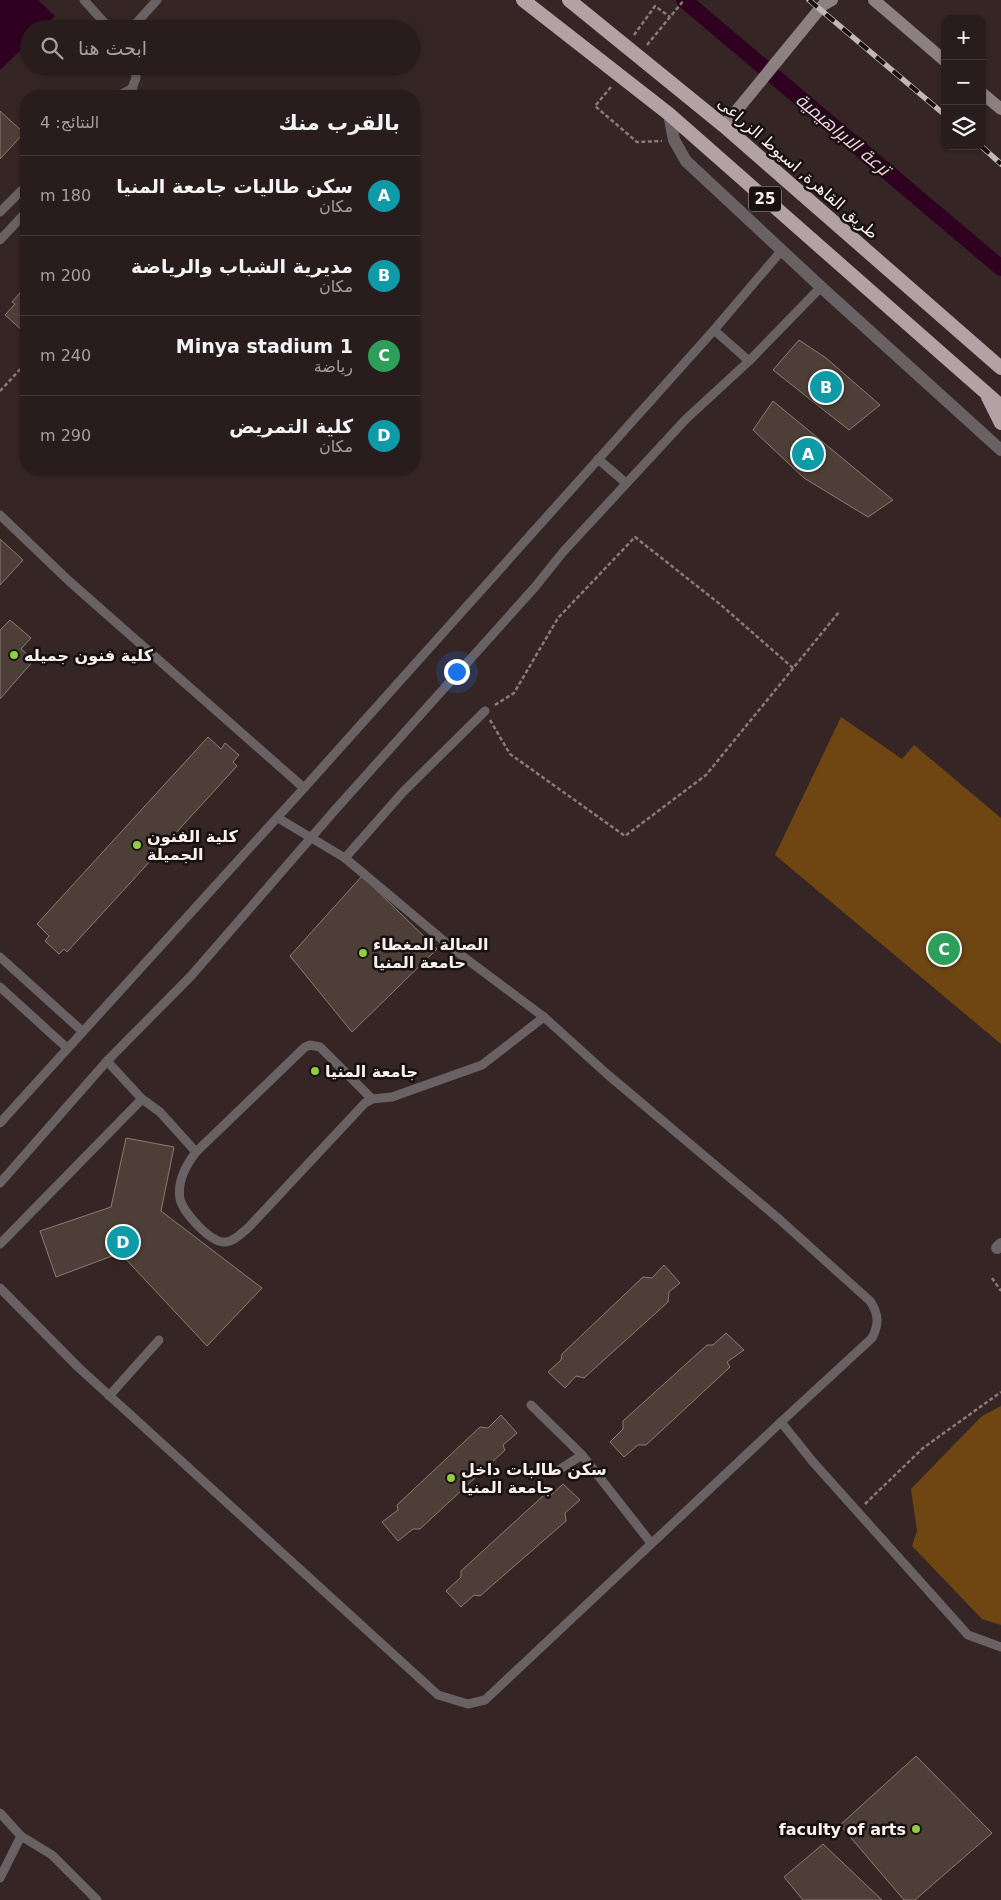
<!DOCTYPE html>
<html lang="ar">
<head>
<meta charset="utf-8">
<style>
  :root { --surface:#281c1c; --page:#342929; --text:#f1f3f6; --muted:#a5a1a3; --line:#443a3b; --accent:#8c9099 }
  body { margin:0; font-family:"DejaVu Sans",Cairo,sans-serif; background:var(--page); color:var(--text); direction:rtl }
  .controls { position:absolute; right:15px; top:15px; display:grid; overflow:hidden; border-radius:10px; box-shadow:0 1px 4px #0004 }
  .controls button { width:45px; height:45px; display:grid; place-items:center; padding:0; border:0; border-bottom:1px solid var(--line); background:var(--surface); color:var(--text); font:25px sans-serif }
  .you { position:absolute; left:456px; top:671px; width:18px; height:18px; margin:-12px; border:4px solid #fff; border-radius:50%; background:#1a73e8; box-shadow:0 0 0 8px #1a73e833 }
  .badge { display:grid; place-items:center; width:32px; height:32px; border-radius:50%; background:var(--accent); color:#fff; font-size:16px; font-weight:700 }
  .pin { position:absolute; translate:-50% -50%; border:2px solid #fff; box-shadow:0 1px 5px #0006 }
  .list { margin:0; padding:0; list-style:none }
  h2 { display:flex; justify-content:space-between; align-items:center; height:65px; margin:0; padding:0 20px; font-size:21px }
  h2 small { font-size:16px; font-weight:400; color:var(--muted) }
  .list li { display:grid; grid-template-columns:32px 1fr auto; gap:15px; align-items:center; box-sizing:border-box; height:80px; padding:0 20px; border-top:1px solid var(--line) }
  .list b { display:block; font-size:19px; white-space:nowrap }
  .list p { margin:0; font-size:16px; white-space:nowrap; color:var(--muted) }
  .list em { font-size:16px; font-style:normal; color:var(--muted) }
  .icon { flex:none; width:28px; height:28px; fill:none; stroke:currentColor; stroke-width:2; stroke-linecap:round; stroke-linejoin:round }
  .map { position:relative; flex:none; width:1001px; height:1900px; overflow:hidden; direction:ltr }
  .search { position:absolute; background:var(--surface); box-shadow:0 1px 4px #0004; left:20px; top:20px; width:400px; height:55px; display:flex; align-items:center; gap:12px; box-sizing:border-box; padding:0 18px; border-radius:28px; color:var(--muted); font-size:19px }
  .panel { position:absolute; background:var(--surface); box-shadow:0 1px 4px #0004; left:20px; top:90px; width:400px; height:385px; border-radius:20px; direction:rtl }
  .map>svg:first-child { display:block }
  .green { fill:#6f4612 }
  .water { fill:#2f001f }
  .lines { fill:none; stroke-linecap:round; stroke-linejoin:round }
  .canal { stroke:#2f001f; stroke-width:16 }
  .building { fill:#4d3f38; stroke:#8b7b74 }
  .path { stroke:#887b79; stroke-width:2.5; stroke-dasharray:4 2.5; stroke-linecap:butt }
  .service { stroke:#696163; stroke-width:9 }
  .minor { stroke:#696163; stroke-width:12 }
  .secondary { stroke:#8c8082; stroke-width:12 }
  .trunk { stroke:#b3a2a5; stroke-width:14 }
  .rail-casing { stroke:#c3b7b6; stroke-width:5.5 }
  .rail { stroke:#181111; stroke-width:4; stroke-dasharray:11; stroke-linecap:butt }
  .poi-dot { fill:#91cd40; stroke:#181111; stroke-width:2 }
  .labels { text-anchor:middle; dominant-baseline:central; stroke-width:5; stroke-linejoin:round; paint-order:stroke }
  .shield { fill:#181111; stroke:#b6adac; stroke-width:1 }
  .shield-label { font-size:15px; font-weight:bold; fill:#faf0ee }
  .street-label { font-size:16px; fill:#faf0ee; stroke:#181111 }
  .poi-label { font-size:16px; font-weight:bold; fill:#faf0ee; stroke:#181111; text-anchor:start }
  .water-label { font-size:18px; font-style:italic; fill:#f8cde4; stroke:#181111 }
</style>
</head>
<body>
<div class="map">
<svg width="1001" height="1900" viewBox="0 0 1001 1900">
  <rect width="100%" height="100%" fill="#352625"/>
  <!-- green -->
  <g class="green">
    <polygon points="841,717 902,759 914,745 1001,818 1001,1044 775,855"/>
    <polygon points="1001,1406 1001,1625 982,1619 912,1546 917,1531 911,1489 982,1416"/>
  </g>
  <!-- water -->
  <polygon class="water" points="0,0 38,0 55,16 42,29 29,29 29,42 0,70"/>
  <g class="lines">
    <!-- canal -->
    <polyline class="canal" points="684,0 1001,268"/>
  </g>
  <!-- building -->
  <g class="building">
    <polygon points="0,111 24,133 0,159"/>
    <polygon points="26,286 26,329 24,332 5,315 15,304 12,302"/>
    <polygon points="799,340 826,358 880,405 849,430 773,370"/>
    <polygon points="773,401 893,500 868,517 804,478 753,430"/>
    <polygon points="0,539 23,560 0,585"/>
    <polygon points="10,620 31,638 21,649 34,660 0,699 0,630"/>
    <polygon points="208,737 221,749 225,743 239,755 233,762 237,766 67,952 64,949 59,954 45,941 49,936 37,924"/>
    <polygon points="362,876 437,949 352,1032 290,956"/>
    <polygon points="126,1138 174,1147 161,1211 262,1288 207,1346 120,1253 56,1277 40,1231 111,1207"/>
    <polygon points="664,1265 680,1283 669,1292 668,1302 584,1378 576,1376 565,1388 548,1372 561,1360 562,1354 643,1277 652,1278"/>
    <polygon points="726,1333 744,1350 727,1362 730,1367 646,1445 638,1445 624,1457 610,1442 623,1429 623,1421 707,1345 713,1345"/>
    <polygon points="501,1415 517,1433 503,1445 505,1450 420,1529 413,1529 398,1541 382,1522 398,1510 397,1505 480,1427 488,1428"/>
    <polygon points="563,1484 580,1500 565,1513 566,1521 480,1596 474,1595 461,1607 446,1591 461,1577 461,1571 544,1495 550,1496"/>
    <polygon points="916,1756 992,1833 915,1900 904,1900 840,1825"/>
    <polygon points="823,1844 882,1900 803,1900 784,1877"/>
  </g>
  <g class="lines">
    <!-- path -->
    <g class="path">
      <polyline points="634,35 655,6 670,17"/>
      <polyline points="647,45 684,0"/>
      <polyline points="611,87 595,106 637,142 662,141"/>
      <polyline points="0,391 26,363"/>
      <polyline points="495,705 514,693 558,618 635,537 721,605 793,668"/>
      <polyline points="490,720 510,754 625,836 706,775 839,612"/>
      <polyline points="992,1278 1001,1291"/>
      <polyline points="865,1504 923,1448 1001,1392"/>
    </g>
    <!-- service -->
    <g class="service">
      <polyline points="84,0 110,29"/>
      <polyline points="131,29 157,0"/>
      <polyline points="118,96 133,88"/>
      <polyline points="129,96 136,78 135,66"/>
      <polyline points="0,212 26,186"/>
      <polyline points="0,240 26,212"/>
      <polyline points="714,330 749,361"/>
      <polyline points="598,459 626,483"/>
      <polyline points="0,515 69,581 304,788"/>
      <path d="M278,818L345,858L457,952L544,1017L607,1074L779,1219L870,1301C879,1314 879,1325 872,1338L781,1422"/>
      <polyline points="345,858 403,792 485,711"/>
      <polyline points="0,957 82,1031"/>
      <polyline points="0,987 67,1048"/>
      <path d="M107,1061L142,1099L160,1112L196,1152C186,1165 177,1182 180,1199C183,1212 211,1244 226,1242C235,1241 241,1233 248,1228L365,1103L372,1099L392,1097L482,1065L544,1017"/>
      <polyline points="0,1123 304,788 714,330 782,250"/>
      <polyline points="196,1152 305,1047 310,1045 320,1047 372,1099"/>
      <polyline points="0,1183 107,1061 191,976 335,810 535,587 563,552 686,419 749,361 821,287"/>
      <polyline points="0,1244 142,1099"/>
      <polyline points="0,1288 78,1367 438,1695 468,1704 485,1700 781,1422 813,1462 968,1635 1001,1647"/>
      <polyline points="109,1396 159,1340"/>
      <polyline points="531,1405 582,1455 651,1543"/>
      <polyline points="554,1473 582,1455"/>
      <polyline points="0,1813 21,1836 52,1855 97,1900"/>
      <polyline points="0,1878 21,1836"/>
    </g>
    <!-- minor -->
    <g class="minor">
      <polyline points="669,114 674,140 686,161 821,287 1001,450"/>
      <polyline points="997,1248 1001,1244"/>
    </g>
    <!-- secondary -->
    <g class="secondary">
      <polyline points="874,0 945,61"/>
      <polyline points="982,93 1001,109"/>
      <polyline points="724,126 823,5 832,0"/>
    </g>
    <!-- trunk -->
    <g class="trunk">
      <polyline points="523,0 669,114 1001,406"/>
      <polyline points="569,0 724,126 1001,368"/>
      <polyline points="988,397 1001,423"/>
    </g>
    <defs>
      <g id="rail">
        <polyline points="809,0 945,115"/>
        <polyline points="981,146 1001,164"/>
      </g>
    </defs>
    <!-- rail casing -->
    <use href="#rail" class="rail-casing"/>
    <!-- rail -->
    <use href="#rail" class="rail"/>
  </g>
  <!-- markers -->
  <g class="poi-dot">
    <circle cx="14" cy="655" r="5"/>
    <circle cx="137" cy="845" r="5"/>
    <circle cx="363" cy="953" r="5"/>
    <circle cx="315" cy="1071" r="5"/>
    <circle cx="451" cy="1478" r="5"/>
    <circle cx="916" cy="1829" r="5"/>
  </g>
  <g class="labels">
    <!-- shield labels -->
    <rect class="shield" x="749" y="186.5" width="32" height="25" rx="4"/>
    <g class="shield-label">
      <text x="765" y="199">25</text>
    </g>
    <!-- street labels -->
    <g class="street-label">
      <text transform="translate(798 168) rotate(41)">طريق القاهرة, اسيوط الزراعى</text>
    </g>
    <!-- poi labels -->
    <g class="poi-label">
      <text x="24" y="655">كلية فنون جميله</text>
      <text x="147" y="836">كلية الفنون<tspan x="147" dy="18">الجميلة</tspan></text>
      <text x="373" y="944">الصالة المغطاء<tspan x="373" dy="18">حامعة المنيا</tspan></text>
      <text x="325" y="1071">جامعة المنيا</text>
      <text x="461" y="1469">سكن طالبات داخل<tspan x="461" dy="18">جامعة المنيا</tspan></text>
      <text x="906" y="1829" text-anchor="end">faculty of arts</text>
    </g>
    <!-- water labels -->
    <g class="water-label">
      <text transform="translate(843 134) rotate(40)">ترعة الابراهيمية</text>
    </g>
  </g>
</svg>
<div class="controls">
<button>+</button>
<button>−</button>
<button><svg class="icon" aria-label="layers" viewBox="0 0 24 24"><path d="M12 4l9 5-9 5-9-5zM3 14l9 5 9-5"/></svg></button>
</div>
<div class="you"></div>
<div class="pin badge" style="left:808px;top:454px;background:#0f9aa8">A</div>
<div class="pin badge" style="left:826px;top:387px;background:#0f9aa8">B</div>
<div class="pin badge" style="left:944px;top:949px;background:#2e9e5b">C</div>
<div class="pin badge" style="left:123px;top:1242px;background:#0f9aa8">D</div>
<div class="search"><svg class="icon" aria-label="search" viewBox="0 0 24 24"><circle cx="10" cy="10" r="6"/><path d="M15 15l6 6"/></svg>ابحث هنا</div>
<section class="panel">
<h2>بالقرب منك<small>النتائج: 4</small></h2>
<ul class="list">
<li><span class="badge" style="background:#0f9aa8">A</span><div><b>سكن طاليات جامعة المنيا</b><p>مكان</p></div><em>180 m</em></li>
<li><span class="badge" style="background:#0f9aa8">B</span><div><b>مديرية الشباب والرياضة</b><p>مكان</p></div><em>200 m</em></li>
<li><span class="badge" style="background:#2e9e5b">C</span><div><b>Minya stadium 1</b><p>رياضة</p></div><em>240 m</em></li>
<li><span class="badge" style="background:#0f9aa8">D</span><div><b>كلية التمريض</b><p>مكان</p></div><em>290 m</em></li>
</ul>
</section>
</div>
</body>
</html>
